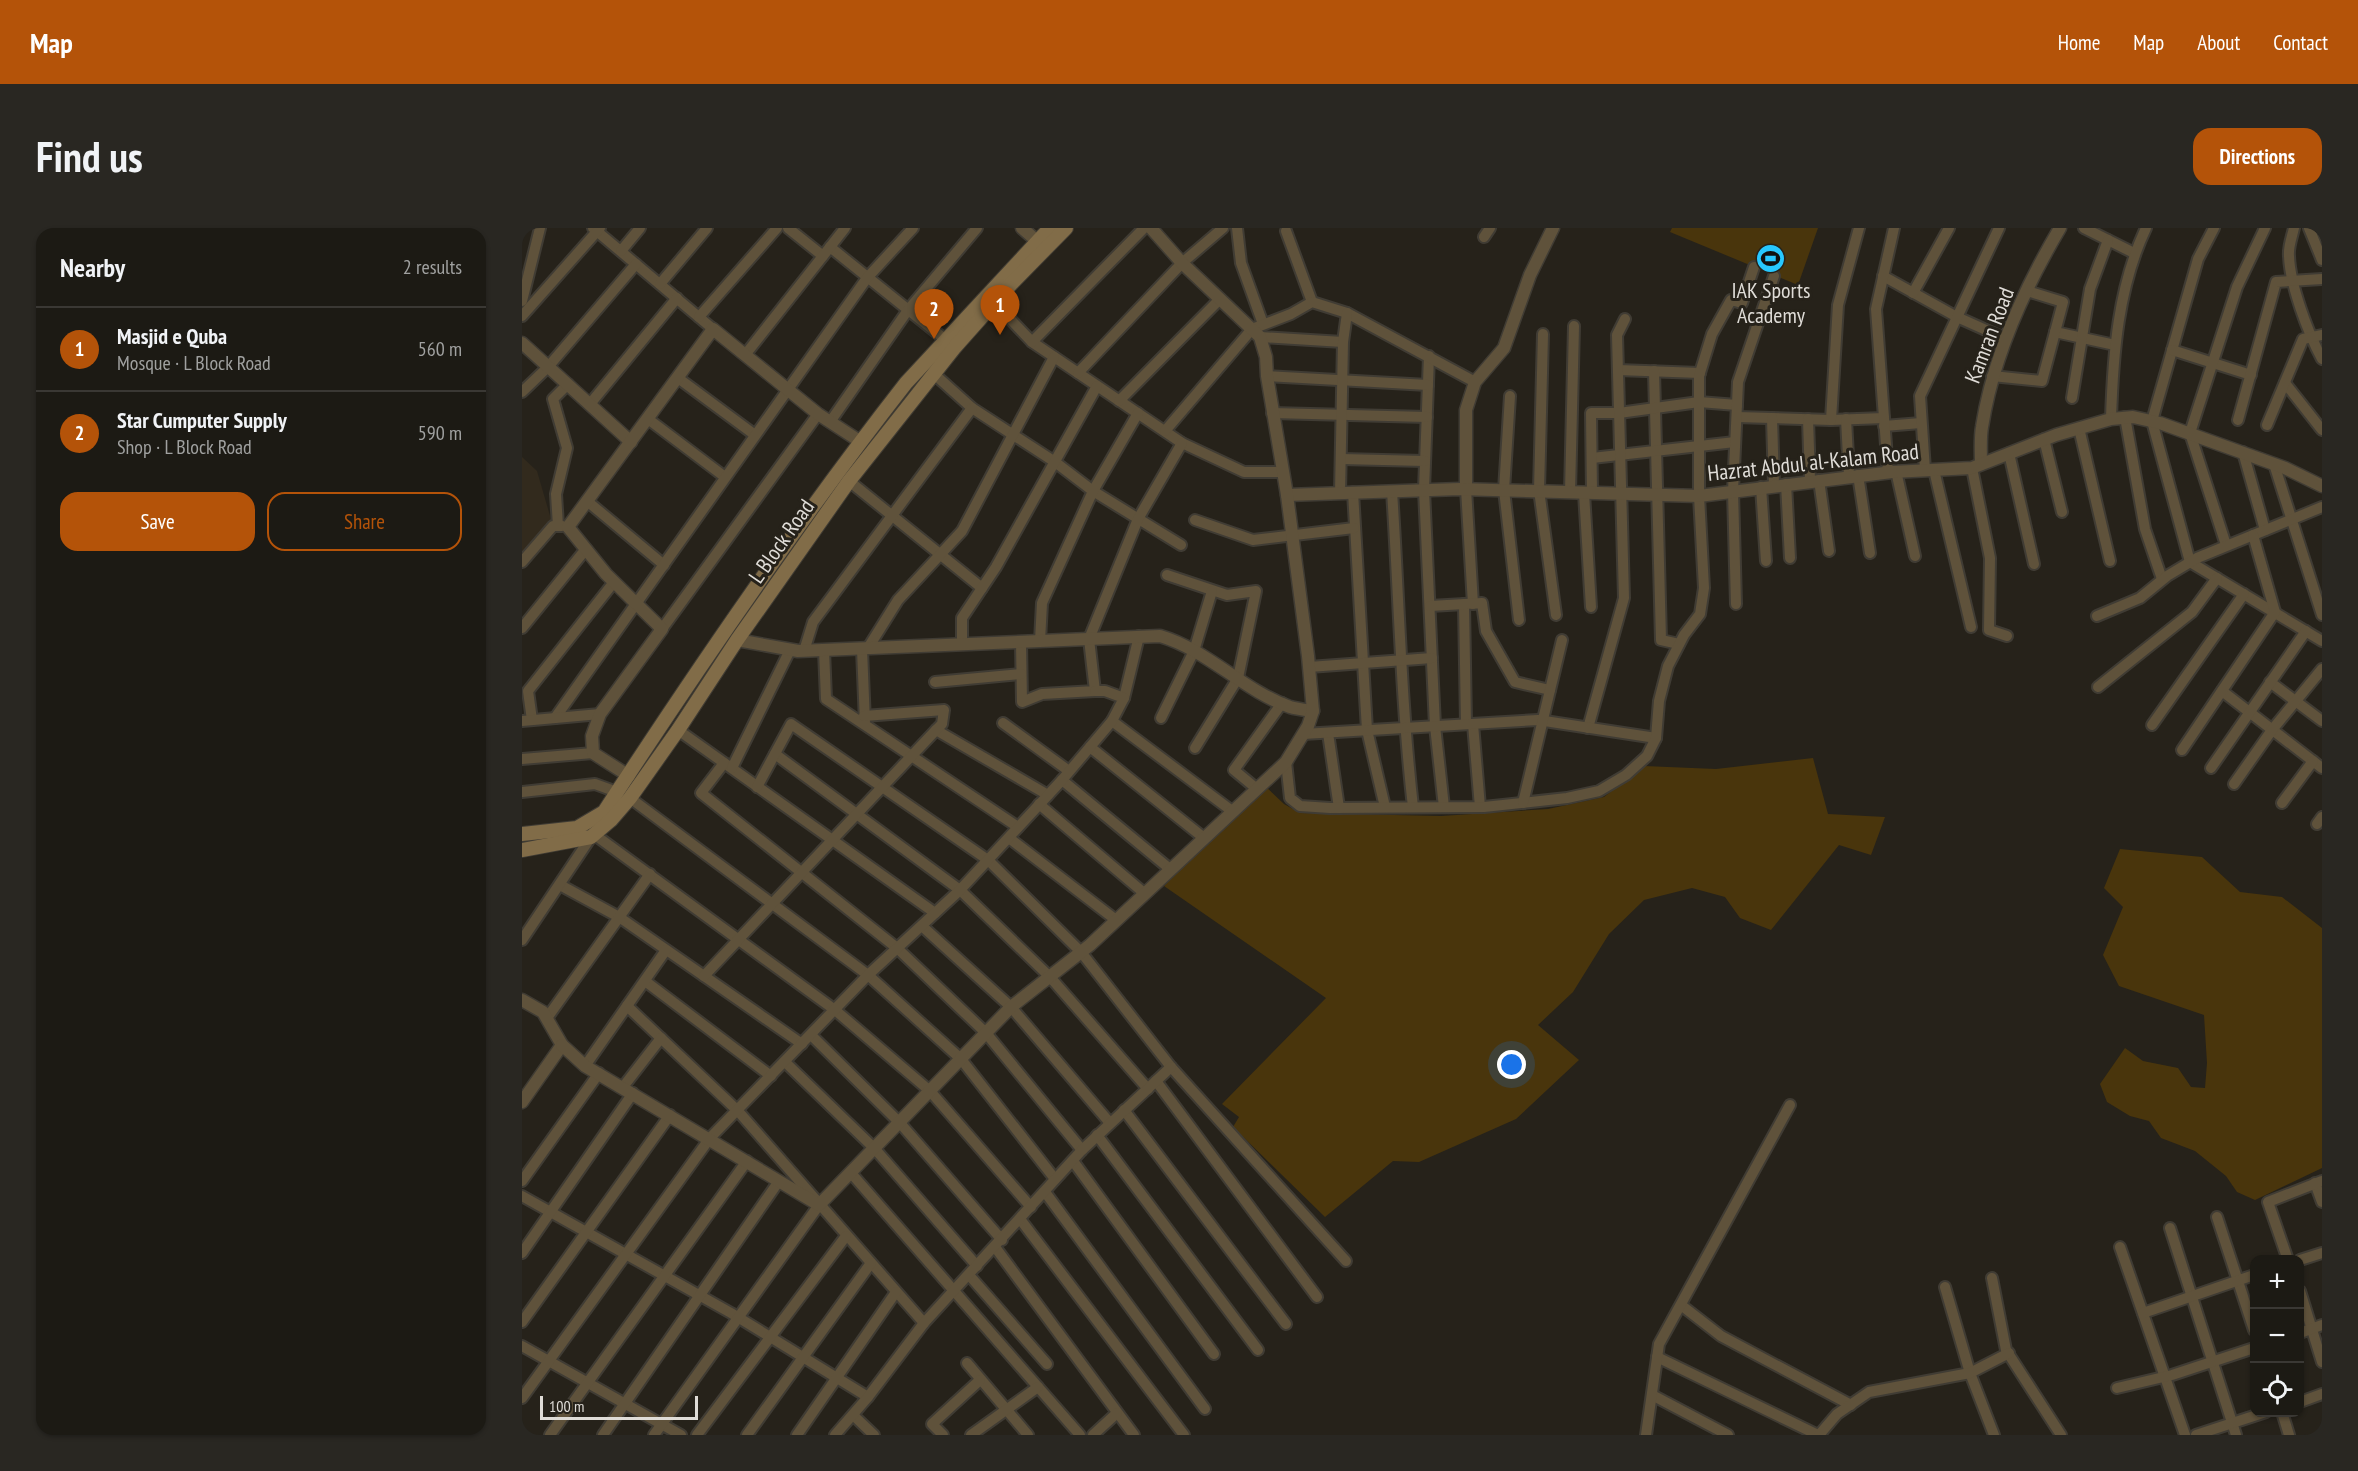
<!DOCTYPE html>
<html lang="en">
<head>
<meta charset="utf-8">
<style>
  :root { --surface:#1c1a14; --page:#292722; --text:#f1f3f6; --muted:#a0a1a0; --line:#3a3834; --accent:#b45309 }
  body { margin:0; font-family:"PT Sans Narrow",sans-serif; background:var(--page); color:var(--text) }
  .controls { position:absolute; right:18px; bottom:18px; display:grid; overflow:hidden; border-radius:12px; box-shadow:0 2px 4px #0004 }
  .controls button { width:54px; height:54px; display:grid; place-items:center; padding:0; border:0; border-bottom:2px solid var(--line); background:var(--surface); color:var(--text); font:30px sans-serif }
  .scale { position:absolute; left:18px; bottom:15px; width:158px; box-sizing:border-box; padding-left:6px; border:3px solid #dfdcd7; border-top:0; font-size:16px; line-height:21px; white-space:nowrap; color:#dfdcd7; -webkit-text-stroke:4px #26221a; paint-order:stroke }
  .you { position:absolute; left:990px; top:837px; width:21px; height:21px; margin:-15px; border:4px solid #fff; border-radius:50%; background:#1a73e8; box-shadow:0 0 0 9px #1a73e833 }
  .badge { display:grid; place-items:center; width:39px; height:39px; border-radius:50%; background:var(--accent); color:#fff; font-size:20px; font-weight:700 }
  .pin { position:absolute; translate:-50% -50px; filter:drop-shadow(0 2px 3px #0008) }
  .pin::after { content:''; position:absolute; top:32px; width:21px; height:18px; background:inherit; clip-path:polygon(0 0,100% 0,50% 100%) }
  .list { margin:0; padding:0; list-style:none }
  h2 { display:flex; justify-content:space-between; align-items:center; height:78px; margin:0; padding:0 24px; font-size:26px }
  h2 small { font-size:20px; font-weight:400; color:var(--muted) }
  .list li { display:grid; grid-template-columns:39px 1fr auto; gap:18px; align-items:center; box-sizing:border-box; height:84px; padding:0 24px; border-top:2px solid var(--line) }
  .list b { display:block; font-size:22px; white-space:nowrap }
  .list p { margin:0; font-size:20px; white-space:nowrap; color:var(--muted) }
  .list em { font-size:20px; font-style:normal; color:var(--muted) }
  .actions { display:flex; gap:12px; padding:18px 24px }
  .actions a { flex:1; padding:14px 0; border:2px solid var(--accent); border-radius:18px; text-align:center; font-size:21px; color:var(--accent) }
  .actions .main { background:var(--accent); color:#fff }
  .icon { flex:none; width:33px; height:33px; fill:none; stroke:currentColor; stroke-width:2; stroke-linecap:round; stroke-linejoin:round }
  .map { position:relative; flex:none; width:1800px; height:1207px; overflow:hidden; border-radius:18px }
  header { display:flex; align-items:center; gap:36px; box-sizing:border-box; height:84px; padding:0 30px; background:var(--accent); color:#fff }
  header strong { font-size:28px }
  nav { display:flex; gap:33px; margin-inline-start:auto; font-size:21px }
  .intro { display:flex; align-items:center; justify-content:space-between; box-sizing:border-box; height:144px; padding:0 36px }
  h1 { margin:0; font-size:42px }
  .button { padding:15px 27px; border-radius:18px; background:var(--accent); color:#fff; font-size:21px; font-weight:700 }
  main { display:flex; gap:36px; padding:0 36px }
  aside { flex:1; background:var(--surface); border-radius:18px; box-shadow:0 2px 4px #0004 }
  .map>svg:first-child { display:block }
  .built { fill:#322a1d }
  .green { fill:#49350c }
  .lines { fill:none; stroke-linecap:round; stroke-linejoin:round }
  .minor-casing { stroke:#403c34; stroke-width:14 }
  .tertiary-casing { stroke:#403c34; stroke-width:15 }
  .secondary-casing { stroke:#403c34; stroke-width:16 }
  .minor { stroke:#5f523b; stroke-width:10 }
  .tertiary { stroke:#5f523b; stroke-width:12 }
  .secondary { stroke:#816c48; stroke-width:14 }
  .labels { text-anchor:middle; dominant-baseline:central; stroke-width:6; stroke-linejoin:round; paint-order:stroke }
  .poi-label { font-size:22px; fill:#dfdcd7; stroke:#26221a }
  .street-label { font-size:22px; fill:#dfdcd7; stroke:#26221a }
</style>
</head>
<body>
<header>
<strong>Map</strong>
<nav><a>Home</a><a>Map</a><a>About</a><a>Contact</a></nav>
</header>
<div class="intro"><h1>Find us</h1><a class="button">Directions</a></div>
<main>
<aside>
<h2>Nearby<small>2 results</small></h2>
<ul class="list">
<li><span class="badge">1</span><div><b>Masjid e Quba</b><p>Mosque · L Block Road</p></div><em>560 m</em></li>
<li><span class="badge">2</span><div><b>Star Cumputer Supply</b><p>Shop · L Block Road</p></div><em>590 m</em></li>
</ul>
<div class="actions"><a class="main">Save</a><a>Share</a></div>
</aside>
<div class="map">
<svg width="1800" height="1207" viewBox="0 0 1800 1207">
  <rect width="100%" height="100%" fill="#26221a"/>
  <!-- built -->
  <polygon class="built" points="0,229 15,243 31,298 0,334"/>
  <!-- green -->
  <g class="green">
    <polygon points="1150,0 1296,0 1276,57 1148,4"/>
    <polygon points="1291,530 1306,586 1363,589 1349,627 1317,617 1249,702 1218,690 1203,669 1170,660 1122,672 1087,706 1051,764 1016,797 1057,832 994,891 897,934 871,933 803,989 711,899 717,889 700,876 804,770 642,658 742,557 762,576 778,585 919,588 1026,581 1082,569 1122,538 1194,541"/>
    <polygon points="1598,621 1680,629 1718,664 1760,669 1800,700 1800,940 1733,972 1715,964 1704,948 1673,923 1639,910 1627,893 1608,888 1585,874 1578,856 1603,820 1621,833 1656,840 1669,859 1683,860 1685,835 1682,787 1597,758 1581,727 1601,679 1582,660"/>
  </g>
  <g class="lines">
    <defs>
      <g id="minor">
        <polyline points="71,0 191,101"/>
        <polyline points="266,0 301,28"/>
        <polyline points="715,0 719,35 741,96"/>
        <polyline points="1562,0 1612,25"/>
        <polyline points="1692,0 1676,31 1630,193 1668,334 1800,413"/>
        <path d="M1772,0C1770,9 1766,19 1767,28C1768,57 1786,105 1800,131"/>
        <polyline points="1787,0 1800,32"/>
        <polyline points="764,3 790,74"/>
        <polyline points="962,9 968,0"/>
        <polyline points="308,19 430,117"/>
        <polyline points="99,23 118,0"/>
        <polyline points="1361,48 1435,89 1484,111"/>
        <polyline points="138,56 185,0"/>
        <polyline points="1391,65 1427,0"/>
        <polyline points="0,73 18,0"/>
        <polyline points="472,74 510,114 660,215 722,244 761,244"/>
        <polyline points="0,88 78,0"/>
        <polyline points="177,89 255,0"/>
        <polyline points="1533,104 1593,117"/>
        <polyline points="1021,106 1017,262 1034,387"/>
        <polyline points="738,109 821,114"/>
        <polyline points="510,114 622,0"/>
        <polyline points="1650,122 1729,147"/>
        <polyline points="223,127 323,0"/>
        <polyline points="907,128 902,262 913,498 922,579"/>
        <polyline points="1096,142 1178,145"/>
        <polyline points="1132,143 1139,412 1157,416"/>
        <polyline points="411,145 450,180 533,234 571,263 659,317"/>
        <polyline points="556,145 660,35 701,0"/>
        <polyline points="745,148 906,157"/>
        <polyline points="1470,148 1520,153 1541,74 1505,63"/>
        <polyline points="156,150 233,207"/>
        <polyline points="1763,155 1800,202"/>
        <polyline points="0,164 26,139 114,36"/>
        <polyline points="988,168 982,262 997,392"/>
        <polyline points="1550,170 1568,61 1586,12"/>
        <polyline points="597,173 698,71"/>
        <polyline points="68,176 155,70"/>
        <polyline points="750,185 905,189"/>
        <polyline points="1215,189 1309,192 1362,190"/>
        <polyline points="1603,189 1623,301 1640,351"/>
        <polyline points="1250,190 1252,257"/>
        <polyline points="126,191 203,249"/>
        <polyline points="1286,191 1288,252"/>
        <polyline points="1324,191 1327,248"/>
        <path d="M1589,191C1591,126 1596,59 1624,0"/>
        <polyline points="1309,192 1316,77 1337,0"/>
        <polyline points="1716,192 1754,54 1800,51"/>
        <polyline points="308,194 386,82 455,0"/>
        <polyline points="1745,197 1781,111 1800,107"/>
        <polyline points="1362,198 1399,195"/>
        <polyline points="1557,200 1588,333"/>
        <polyline points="643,203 730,101 769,86 790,74 825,85 953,154"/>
        <polyline points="1522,211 1540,284"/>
        <polyline points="1721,224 1743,302"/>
        <polyline points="1487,225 1512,336"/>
        <polyline points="1070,230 1213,214"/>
        <polyline points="819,231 903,233"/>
        <polyline points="1752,236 1800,387"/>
        <polyline points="1450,240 1468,330 1467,402 1485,408"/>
        <polyline points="1403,242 1398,168 1477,0"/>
        <polyline points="1412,242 1449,399"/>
        <polyline points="1374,243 1393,328"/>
        <polyline points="1366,244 1354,81 1372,0"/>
        <polyline points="1336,247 1348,325"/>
        <polyline points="1297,252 1307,323"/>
        <polyline points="327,253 460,360"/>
        <polyline points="1264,256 1268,330"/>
        <polyline points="1239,259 1244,333"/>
        <polyline points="944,261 951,376"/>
        <path d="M870,263C877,369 879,474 891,579"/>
        <polyline points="831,264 845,502 863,579"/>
        <polyline points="1048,264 1052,98"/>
        <polyline points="818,265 821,114 825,85"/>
        <polyline points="1062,265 1069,379"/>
        <polyline points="1070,265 1069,185 1097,185 1177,174 1215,177"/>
        <polyline points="65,273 142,337"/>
        <polyline points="673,292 731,312 832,300"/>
        <polyline points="36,298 34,266 45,220 31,171 46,156"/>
        <polyline points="1704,317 1668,205 1715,59 1743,0"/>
        <polyline points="0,334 31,298 40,298"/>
        <polyline points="645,347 705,367 734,363 716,450 673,520"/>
        <polyline points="942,376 944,496"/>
        <polyline points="1214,376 1211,263 1216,154 1252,48"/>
        <polyline points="908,378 960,375 964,403 993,454 1028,462"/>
        <polyline points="1575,388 1618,370 1645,348 1675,330 1800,279"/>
        <polyline points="0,400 64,321"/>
        <polyline points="140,401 296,186"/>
        <polyline points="518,413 520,375 571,263 616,185"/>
        <polyline points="499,414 500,474 520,466 573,463 567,411 616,291 660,215"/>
        <polyline points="440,416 440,390 474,339 575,158"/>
        <polyline points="346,420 376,372 440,303 532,129"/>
        <polyline points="340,421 343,495"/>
        <polyline points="302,422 304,471 496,599"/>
        <polyline points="282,423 291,394 450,180"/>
        <polyline points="787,439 910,430"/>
        <polyline points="413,454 499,446"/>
        <polyline points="1748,454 1800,493"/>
        <polyline points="1576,459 1670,384 1695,350"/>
        <polyline points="1700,463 1800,540"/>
        <polyline points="602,470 617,408"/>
        <polyline points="33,490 345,50 391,0"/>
        <polyline points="639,490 672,423 690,363"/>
        <polyline points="10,492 6,463 92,354"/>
        <polyline points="0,493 78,486"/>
        <polyline points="590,493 710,583"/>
        <polyline points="481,495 547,543"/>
        <polyline points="951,496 958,579"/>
        <polyline points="1630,497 1722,366"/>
        <polyline points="1066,500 1102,370 1095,107 1103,91"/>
        <polyline points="156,502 413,685"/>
        <polyline points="414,502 526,567"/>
        <polyline points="806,505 817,580"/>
        <polyline points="781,506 1016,492 1134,510"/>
        <polyline points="568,519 682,610"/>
        <polyline points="1660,522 1753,384 1731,307"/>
        <polyline points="253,526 438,662 528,749 626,861"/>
        <polyline points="0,531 71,525"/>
        <polyline points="764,534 768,570 778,578 808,580 962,579 1045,570 1077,563 1104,547 1125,528 1134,510 1137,473 1146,438 1162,407 1178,386 1182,360 1177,268 1177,148 1190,106 1209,72 1220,75 1232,39"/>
        <polyline points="202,535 179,565 375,720 464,805 560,922"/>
        <polyline points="210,540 268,422"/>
        <polyline points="1689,540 1784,403"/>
        <polyline points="540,552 648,641"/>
        <polyline points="1712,556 1750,502 1800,441"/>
        <polyline points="235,559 269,496 466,632 559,724 649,839 824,1033"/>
        <polyline points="735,561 712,542 760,475"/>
        <polyline points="0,564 73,556 95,564"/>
        <polyline points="108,570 346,747 439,831 533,951"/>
        <polyline points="1001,575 1040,412"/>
        <polyline points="1760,575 1791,533"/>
        <polyline points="517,576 622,665"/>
        <polyline points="1795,596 1800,589"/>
        <polyline points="73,607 313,782 408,863 509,979"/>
        <polyline points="487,610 594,692"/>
        <polyline points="38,657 97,689 280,816"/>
        <polyline points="400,698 489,779 588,895"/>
        <polyline points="0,712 69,609"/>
        <polyline points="182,748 414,502 420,496 422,482 342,488"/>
        <polyline points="123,753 249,848"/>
        <polyline points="105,778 216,883 402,1095"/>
        <polyline points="25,790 128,646"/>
        <polyline points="289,807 378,895 480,1012"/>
        <polyline points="263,834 353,921 455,1038"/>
        <polyline points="63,838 144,722"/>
        <polyline points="634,853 795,1069"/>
        <polyline points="101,859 139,810"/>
        <polyline points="602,882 764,1096"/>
        <polyline points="575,907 736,1122"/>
        <polyline points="551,933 692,1126"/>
        <polyline points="329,945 558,1207"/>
        <polyline points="0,953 77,845"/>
        <polyline points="1793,955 1800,974"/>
        <polyline points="523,964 683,1181"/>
        <polyline points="0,968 209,1085 346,1169"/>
        <polyline points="1695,989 1732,1102"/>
        <polyline points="498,991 662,1207"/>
        <polyline points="1648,1000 1714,1207"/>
        <polyline points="473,1019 612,1207"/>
        <polyline points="1598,1019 1663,1207"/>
        <polyline points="0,1025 111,865"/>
        <polyline points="1766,1032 1746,974 1800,953"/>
        <polyline points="1778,1032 1800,1025"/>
        <polyline points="447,1047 525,1136"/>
        <polyline points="1470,1050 1484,1122 1539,1207"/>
        <polyline points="1423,1059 1448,1145 1472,1207"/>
        <polyline points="1778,1063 1800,1134"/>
        <polyline points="1159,1077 1199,1108 1329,1177"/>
        <polyline points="1621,1085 1732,1047"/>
        <polyline points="0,1094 148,887"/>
        <polyline points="1778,1105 1800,1097"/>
        <polyline points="0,1118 159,1207"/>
        <polyline points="1135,1129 1296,1207"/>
        <polyline points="445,1135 506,1207"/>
        <polyline points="1595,1160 1650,1147 1732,1120"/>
        <polyline points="1130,1167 1206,1207"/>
        <polyline points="0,1170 188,910 346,747 438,662 540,552 590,493 602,470 583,463 573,463"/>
        <polyline points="1778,1174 1800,1166"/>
        <polyline points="1760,1184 1767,1207"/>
        <polyline points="331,1187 352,1207"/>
        <polyline points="28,1207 225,933"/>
        <polyline points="81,1207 257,953"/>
        <polyline points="132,1207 297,977"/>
        <polyline points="175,1207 324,1008"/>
        <polyline points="225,1207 349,1035"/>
        <polyline points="275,1207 374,1064"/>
        <polyline points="313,1207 346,1169 402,1095 560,922 649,839"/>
        <polyline points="421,1207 410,1196 458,1152"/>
        <polyline points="449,1207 516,1159"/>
        <polyline points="571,1207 595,1185"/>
        <polyline points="1124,1207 1137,1116 1268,877"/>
        <polyline points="1297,1207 1315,1186 1347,1164 1448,1145 1487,1125"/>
        <polyline points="1674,1207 1744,1184"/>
      </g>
      <g id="tertiary">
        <polyline points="500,0 523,20"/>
        <polyline points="0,115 109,214"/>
        <path d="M1459,236C1459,224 1458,210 1460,199C1471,128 1502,61 1538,0"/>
        <polyline points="944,261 944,182 953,154 982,120 1008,47 1031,0"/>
        <polyline points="765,267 938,261 1177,268 1370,244 1450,240 1534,207 1589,191 1611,189 1638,195 1763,240 1800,258"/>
        <path d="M215,412L276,423L638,408C686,422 722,463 768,479C775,481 784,482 791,483"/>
        <polyline points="107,548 71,525 70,508 78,486 140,401 84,346 46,299 191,101 296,186 339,214"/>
        <polyline points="0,772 21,784 40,817 0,874"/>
        <polyline points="40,817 63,838 297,977 489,779 568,717 764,534 786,498 791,483 786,428 765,267 745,148 744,129 738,109 660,35 629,0"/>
      </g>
      <g id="secondary">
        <path d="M0,606L55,600L82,584C177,438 276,293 384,155L528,0"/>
        <polyline points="0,622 69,609 89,592 108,570 156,502 215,412 327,253 433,119 489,56 544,0"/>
      </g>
    </defs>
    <!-- minor casing -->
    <use href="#minor" class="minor-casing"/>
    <!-- tertiary casing -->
    <use href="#tertiary" class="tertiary-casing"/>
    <!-- secondary casing -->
    <use href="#secondary" class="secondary-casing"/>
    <!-- minor -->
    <use href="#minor" class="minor"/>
    <!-- tertiary -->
    <use href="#tertiary" class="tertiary"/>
    <!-- secondary -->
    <use href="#secondary" class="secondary"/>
  </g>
  <!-- icons -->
  <defs>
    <symbol id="stadium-disc" viewBox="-11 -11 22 22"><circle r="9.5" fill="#27c8ff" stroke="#26221a"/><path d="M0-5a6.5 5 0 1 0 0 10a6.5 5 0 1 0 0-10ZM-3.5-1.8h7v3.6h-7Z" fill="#111"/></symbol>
  </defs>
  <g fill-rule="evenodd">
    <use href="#stadium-disc" x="1232" y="14" width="33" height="33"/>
  </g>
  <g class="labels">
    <!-- poi labels -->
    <g class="poi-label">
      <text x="1249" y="62">IAK Sports<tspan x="1249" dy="25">Academy</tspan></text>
    </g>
    <!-- street labels -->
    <g class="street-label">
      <text transform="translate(1467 107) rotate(-69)">Kamran Road</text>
      <text transform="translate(1291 234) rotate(-6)">Hazrat Abdul al-Kalam Road</text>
      <text transform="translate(259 313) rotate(-55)">L Block Road</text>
    </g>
  </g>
</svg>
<div class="controls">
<button>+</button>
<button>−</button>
<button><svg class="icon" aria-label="locate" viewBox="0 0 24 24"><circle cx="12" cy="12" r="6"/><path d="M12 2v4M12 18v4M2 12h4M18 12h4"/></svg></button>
</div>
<div class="scale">100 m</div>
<div class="you"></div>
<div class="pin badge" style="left:478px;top:107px">1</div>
<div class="pin badge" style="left:412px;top:111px">2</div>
</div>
</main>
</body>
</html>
